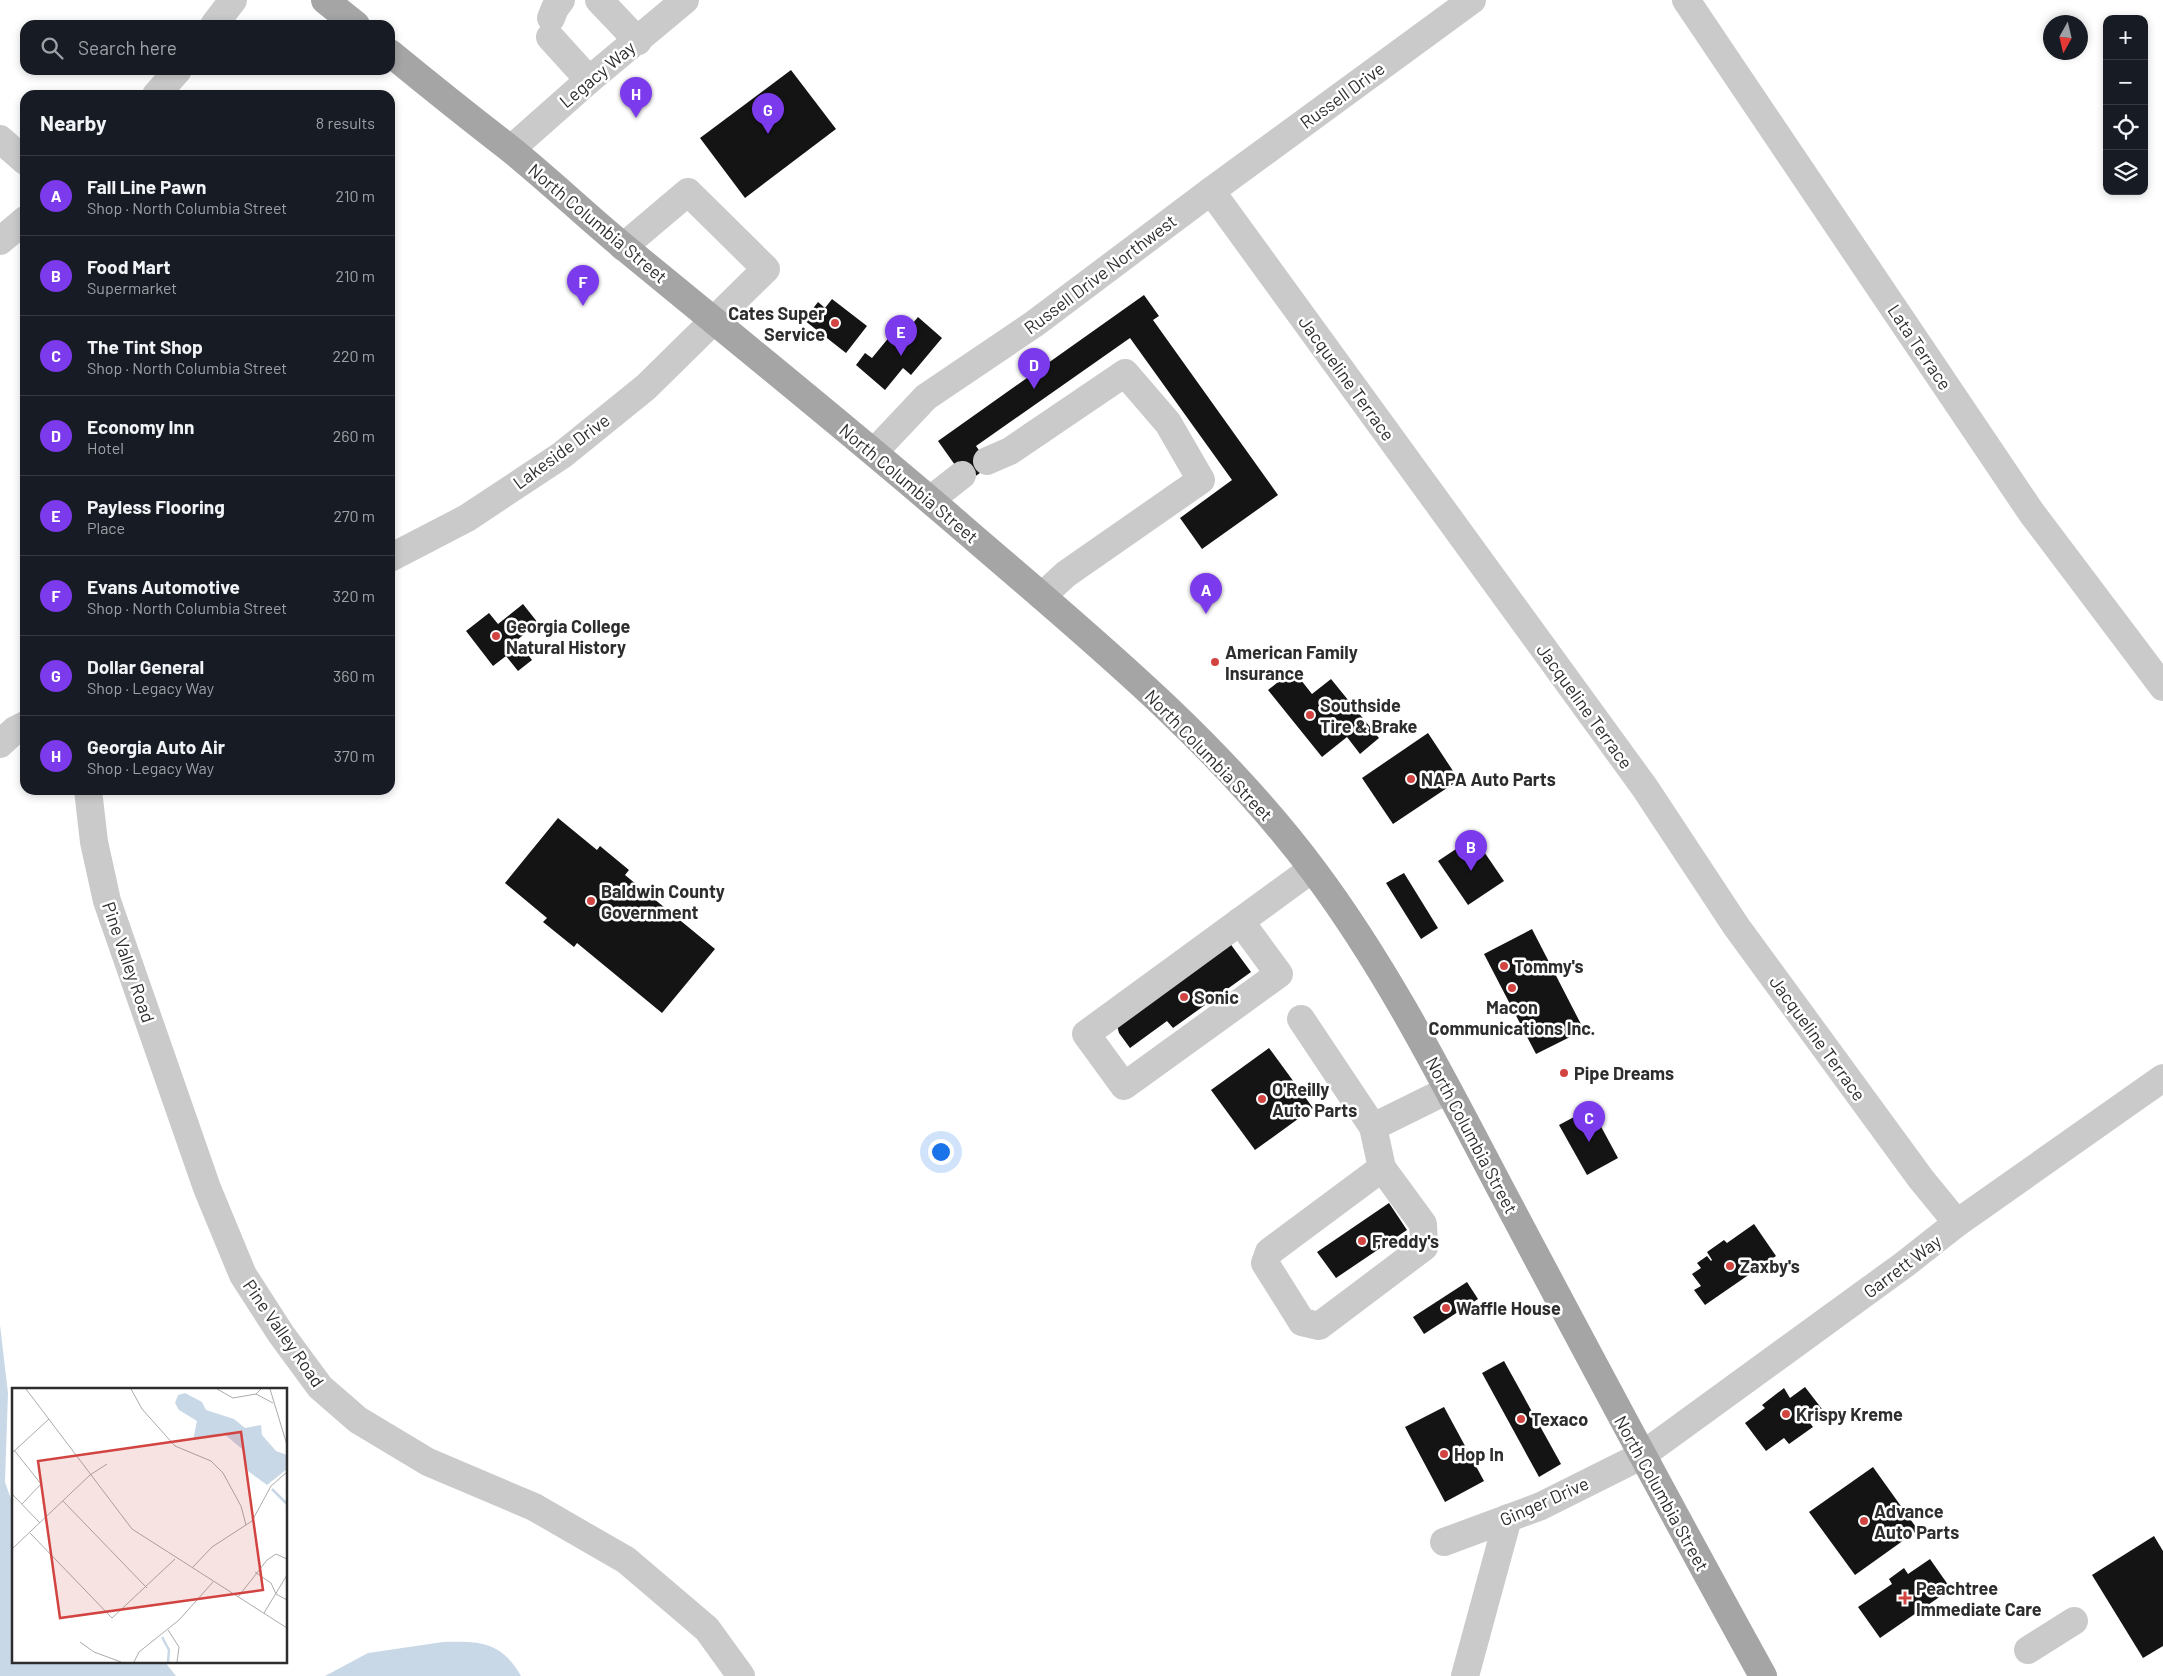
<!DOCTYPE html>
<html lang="en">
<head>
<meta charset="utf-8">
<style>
  :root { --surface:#171b24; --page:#20242c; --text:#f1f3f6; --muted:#9ea1a6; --line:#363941; --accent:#7c3aed }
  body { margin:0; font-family:Barlow,sans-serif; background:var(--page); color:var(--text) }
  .controls { position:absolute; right:15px; top:15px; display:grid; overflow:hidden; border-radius:10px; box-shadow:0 2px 8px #0003 }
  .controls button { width:45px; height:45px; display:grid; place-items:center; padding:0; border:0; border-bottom:1px solid var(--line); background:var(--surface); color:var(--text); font:25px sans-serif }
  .compass { position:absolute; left:2043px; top:15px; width:45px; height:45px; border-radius:50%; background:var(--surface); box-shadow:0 2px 8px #0003; rotate:188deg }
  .you { position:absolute; left:940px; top:1151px; width:18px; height:18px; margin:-12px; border:4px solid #fff; border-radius:50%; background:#1a73e8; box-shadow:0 0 0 8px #1a73e833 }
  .badge { display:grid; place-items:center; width:32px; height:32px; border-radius:50%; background:var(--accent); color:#fff; font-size:16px; font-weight:700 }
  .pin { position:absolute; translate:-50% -41px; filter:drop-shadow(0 1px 2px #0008) }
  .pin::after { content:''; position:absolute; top:26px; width:18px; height:15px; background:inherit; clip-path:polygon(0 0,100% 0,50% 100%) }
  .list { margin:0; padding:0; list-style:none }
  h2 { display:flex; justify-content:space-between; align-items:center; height:65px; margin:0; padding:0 20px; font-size:21px }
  h2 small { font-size:16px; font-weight:400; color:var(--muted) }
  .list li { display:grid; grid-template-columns:32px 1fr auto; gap:15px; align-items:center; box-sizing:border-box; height:80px; padding:0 20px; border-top:1px solid var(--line) }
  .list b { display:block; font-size:19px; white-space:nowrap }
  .list p { margin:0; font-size:16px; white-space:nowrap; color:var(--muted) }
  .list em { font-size:16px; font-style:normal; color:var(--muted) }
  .icon { flex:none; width:28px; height:28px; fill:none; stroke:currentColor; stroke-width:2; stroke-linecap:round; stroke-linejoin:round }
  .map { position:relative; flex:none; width:2163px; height:1676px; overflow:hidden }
  .search { position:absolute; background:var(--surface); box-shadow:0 2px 8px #0003; left:20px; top:20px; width:375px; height:55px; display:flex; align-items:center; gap:12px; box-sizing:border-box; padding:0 18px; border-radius:15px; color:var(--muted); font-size:19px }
  .panel { position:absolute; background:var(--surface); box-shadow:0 2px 8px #0003; left:20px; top:90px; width:375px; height:705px; border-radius:15px }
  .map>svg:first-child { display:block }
  .water { fill:#c9d8e7 }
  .building { fill:#141414 }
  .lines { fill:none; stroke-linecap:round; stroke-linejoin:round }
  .minor { stroke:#cacaca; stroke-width:28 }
  .major { stroke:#a5a5a5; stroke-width:28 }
  .poi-dot { fill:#d14441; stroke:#fff; stroke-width:2 }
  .labels { text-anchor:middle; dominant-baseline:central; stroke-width:5; stroke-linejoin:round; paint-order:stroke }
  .street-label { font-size:18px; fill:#2d2d2d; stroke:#fff }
  .poi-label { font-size:18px; font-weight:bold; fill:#2d2d2d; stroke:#fff; text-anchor:start }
  .inset-river { fill:none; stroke:#c9d8e7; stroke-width:2.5 }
  .inset-road { fill:none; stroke:#ababab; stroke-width:1 }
  .view { fill:#d14441; fill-opacity:0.15; stroke:#d14441; stroke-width:2.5 }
  .inset-edge { fill:none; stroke:#2d2d2d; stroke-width:2.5 }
</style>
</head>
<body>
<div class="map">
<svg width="2163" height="1676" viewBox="0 0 2163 1676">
  <rect width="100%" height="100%" fill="#fff"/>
  <!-- water -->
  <g class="water">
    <polygon points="0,1325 8,1393 5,1482 14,1508 14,1662 165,1662 176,1676 0,1676"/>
    <path d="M443,1642C479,1641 501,1641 521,1676H325L368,1653Z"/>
  </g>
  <!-- building -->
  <g class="building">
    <polygon points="791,70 836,129 745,198 700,138"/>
    <polygon points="1144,295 1159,316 1153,320 1278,495 1202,549 1180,518 1232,480 1130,338 976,446 990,466 967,482 938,441"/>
    <polygon points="832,299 867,326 846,353 804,320 818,302 825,308"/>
    <polygon points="918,317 942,338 911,375 903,368 885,390 856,365 865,353 872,358 895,330 902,336"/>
    <polygon points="523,604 538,623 517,640 532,660 518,671 506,656 493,666 466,631 489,613 498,624"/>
    <polygon points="1293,670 1312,694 1331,679 1379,738 1360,754 1347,737 1322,757 1268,690"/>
    <polygon points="1428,733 1459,780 1393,824 1362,778"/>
    <polygon points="558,818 597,850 600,846 629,870 625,875 715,949 662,1013 577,943 574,947 543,922 547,918 505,883"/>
    <polygon points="1474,837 1504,881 1468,905 1438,861"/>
    <polygon points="1404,873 1438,928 1421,939 1386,883"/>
    <polygon points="1532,929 1584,1030 1536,1054 1484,954"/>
    <polygon points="1229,942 1251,972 1173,1028 1167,1021 1130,1048 1119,1033 1116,1022"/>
    <polygon points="1269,1048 1313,1108 1255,1150 1211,1090"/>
    <polygon points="1591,1108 1618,1158 1587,1175 1559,1125"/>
    <polygon points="1389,1203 1407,1230 1336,1278 1317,1252"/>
    <polygon points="1754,1224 1776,1256 1705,1305 1694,1290 1701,1286 1692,1274 1701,1268 1697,1263 1707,1256 1711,1261 1712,1260 1707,1252 1724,1240 1727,1243"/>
    <polygon points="1467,1282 1478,1299 1424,1334 1413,1317"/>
    <polygon points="1504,1361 1561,1464 1539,1477 1482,1373"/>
    <polygon points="1805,1387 1822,1409 1807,1419 1813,1427 1789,1444 1784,1438 1766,1451 1745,1423 1765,1408 1762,1405 1784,1388 1790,1398"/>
    <polygon points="1444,1407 1484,1481 1445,1502 1405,1427"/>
    <polygon points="1873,1467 1918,1530 1855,1575 1809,1512"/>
    <polygon points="2154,1536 2163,1551 2163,1646 2143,1658 2092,1575"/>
    <polygon points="1930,1559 1951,1589 1880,1638 1858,1607 1892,1584 1889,1579 1904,1568 1908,1574"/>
  </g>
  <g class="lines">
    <!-- minor -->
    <g class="minor">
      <polyline points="599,0 638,41"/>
      <polyline points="1686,0 2031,512 2163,687"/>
      <polyline points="551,18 555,8 561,0"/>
      <polyline points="214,25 233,0"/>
      <polyline points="550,37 589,80"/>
      <polyline points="156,95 178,70"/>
      <polyline points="0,139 25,161"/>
      <polyline points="511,149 589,80 685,0"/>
      <polyline points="1211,191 1645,788 1736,926 1921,1179 1957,1223"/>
      <polyline points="0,241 25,220"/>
      <polyline points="874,452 926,397 1034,324 1211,191 1472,0"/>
      <polyline points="987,461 1010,451 1125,373 1168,423 1201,480 1066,574 1042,596"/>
      <polyline points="930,500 962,475"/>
      <polyline points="390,558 467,518 562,455 646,387 766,269 688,192 623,247"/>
      <polyline points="0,744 15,730 25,725"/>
      <polyline points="88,790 94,842 107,901 207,1188 243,1275 281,1334 320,1387 358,1420 428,1462 534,1507 626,1560 707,1629 741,1676"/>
      <polyline points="1240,921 1279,974 1124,1086 1086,1034 1312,869"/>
      <polyline points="1301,1019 1373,1127 1448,1090"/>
      <polyline points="1373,1127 1382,1168 1423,1224 1424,1247 1319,1326 1302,1322 1265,1263 1269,1252 1382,1168"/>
      <polyline points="1444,1542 1541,1506 1641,1456 1905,1264 1957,1223 2163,1078"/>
      <polyline points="2028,1650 2074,1621"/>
      <polyline points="1465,1676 1508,1518"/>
    </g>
    <!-- major -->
    <g class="major">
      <polyline points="325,0 356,25"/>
      <path d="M390,53C429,85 469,117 509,148C548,179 585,215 624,247C738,341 854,434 966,531C1089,637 1217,741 1314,871C1394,978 1453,1100 1516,1218C1597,1371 1679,1524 1763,1676"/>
    </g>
  </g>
  <!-- markers -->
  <g class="poi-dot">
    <circle cx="835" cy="323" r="5"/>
    <circle cx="496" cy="636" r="5"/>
    <circle cx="1215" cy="662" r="5"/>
    <circle cx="1310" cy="715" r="5"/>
    <circle cx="1411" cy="779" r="5"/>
    <circle cx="591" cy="901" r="5"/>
    <circle cx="1504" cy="966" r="5"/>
    <circle cx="1512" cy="988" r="5"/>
    <circle cx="1184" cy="997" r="5"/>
    <circle cx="1564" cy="1073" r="5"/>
    <circle cx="1262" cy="1099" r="5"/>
    <circle cx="1362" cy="1241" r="5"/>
    <circle cx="1730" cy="1266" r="5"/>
    <circle cx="1446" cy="1308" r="5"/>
    <circle cx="1786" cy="1414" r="5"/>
    <circle cx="1521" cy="1419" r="5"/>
    <circle cx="1444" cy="1454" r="5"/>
    <circle cx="1864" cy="1521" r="5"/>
    <path d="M1902.5 1590.5h5v5h5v5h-5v5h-5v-5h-5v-5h5z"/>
  </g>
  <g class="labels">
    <!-- street labels -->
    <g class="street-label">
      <text transform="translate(597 74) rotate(-40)">Legacy Way</text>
      <text transform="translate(1342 95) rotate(-36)">Russell Drive</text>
      <text transform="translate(598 223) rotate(40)">North Columbia Street</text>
      <text transform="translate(1100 274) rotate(-37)">Russell Drive Northwest</text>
      <text transform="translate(1920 347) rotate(56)">Lata Terrace</text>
      <text transform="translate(1347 378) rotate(54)">Jacqueline Terrace</text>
      <text transform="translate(561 451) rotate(-36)">Lakeside Drive</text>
      <text transform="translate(909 483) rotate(40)">North Columbia Street</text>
      <text transform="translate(1585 706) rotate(54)">Jacqueline Terrace</text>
      <text transform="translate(1209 755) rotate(46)">North Columbia Street</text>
      <text transform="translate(129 962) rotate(71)">Pine Valley Road</text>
      <text transform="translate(1818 1038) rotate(54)">Jacqueline Terrace</text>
      <text transform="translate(1472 1135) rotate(62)">North Columbia Street</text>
      <text transform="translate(1902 1266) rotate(-37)">Garrett Way</text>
      <text transform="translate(284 1333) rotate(55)">Pine Valley Road</text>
      <text transform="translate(1662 1493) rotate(61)">North Columbia Street</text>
      <text transform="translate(1544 1501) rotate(-24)">Ginger Drive</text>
    </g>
    <!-- poi labels -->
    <g class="poi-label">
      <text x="825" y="313" text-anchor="end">Cates Super<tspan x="825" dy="21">Service</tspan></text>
      <text x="506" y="626">Georgia College<tspan x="506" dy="21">Natural History</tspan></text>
      <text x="1225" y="652">American Family<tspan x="1225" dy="21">Insurance</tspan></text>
      <text x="1320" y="705">Southside<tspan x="1320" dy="21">Tire &amp; Brake</tspan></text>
      <text x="1421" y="779">NAPA Auto Parts</text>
      <text x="601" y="891">Baldwin County<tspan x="601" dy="21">Government</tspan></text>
      <text x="1514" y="966">Tommy's</text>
      <text x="1194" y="997">Sonic</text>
      <text x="1512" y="1007" text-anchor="middle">Macon<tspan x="1512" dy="21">Communications Inc.</tspan></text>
      <text x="1574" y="1073">Pipe Dreams</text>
      <text x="1272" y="1089">O'Reilly<tspan x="1272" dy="21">Auto Parts</tspan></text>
      <text x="1372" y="1241">Freddy's</text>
      <text x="1740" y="1266">Zaxby's</text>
      <text x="1456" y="1308">Waffle House</text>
      <text x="1796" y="1414">Krispy Kreme</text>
      <text x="1531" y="1419">Texaco</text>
      <text x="1454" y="1454">Hop In</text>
      <text x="1874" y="1511">Advance<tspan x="1874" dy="21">Auto Parts</tspan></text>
      <text x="1916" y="1588">Peachtree<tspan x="1916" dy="21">Immediate Care</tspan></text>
    </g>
  </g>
  <!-- overview -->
  <g transform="translate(12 1388)">
    <rect width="275" height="275" fill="#fff"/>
    <path d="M173,5L190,14L194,22L222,31L233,40L249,37L250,47L264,63L275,67V81L255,97L236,83L230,61L211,45L181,52L185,33L167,22L163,15L166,7Z" fill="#c9d8e7"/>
    <path class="inset-river" d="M260,101L275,116M150,249L157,262L156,274"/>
    <path class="inset-road" d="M14,1L120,141L275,240M119,1L130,21L163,58L199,73L211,85L229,118L234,137M205,1L221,10L244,6L249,1M258,1L275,57M244,6L261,15M2,62L29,96L10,116M0,65L37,31M0,106L28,135M51,113L135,200M18,145L100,230L163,171M0,161L78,87L95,76M180,180L200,159L240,133L259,98L275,84M243,184L259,195L264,206L275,212M226,209L255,172L264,166L275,171M252,225L275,187M156,242L167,259L165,274M68,254L82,264L109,274M122,274L127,264L167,232L201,194"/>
    <path class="view" d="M229,44L251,202L48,230L26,73Z"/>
    <rect width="275" height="275" class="inset-edge"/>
  </g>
</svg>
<div class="controls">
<button>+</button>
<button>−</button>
<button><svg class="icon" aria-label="locate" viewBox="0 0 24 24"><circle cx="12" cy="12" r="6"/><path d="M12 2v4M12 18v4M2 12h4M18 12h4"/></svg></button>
<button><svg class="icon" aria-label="layers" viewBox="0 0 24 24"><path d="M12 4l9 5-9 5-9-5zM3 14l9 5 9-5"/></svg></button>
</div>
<svg class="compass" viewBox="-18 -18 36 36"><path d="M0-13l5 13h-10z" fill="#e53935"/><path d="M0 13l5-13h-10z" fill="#9ea1a6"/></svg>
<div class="you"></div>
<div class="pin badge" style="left:1206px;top:614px">A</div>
<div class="pin badge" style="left:1471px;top:871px">B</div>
<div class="pin badge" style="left:1589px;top:1142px">C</div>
<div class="pin badge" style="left:1034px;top:389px">D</div>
<div class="pin badge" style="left:901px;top:356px">E</div>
<div class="pin badge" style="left:583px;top:306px">F</div>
<div class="pin badge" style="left:768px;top:134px">G</div>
<div class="pin badge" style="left:636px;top:118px">H</div>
<div class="search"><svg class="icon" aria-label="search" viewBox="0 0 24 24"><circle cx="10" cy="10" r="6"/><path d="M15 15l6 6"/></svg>Search here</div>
<section class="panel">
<h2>Nearby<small>8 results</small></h2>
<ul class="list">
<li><span class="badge">A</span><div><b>Fall Line Pawn</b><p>Shop · North Columbia Street</p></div><em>210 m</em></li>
<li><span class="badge">B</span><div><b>Food Mart</b><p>Supermarket</p></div><em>210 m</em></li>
<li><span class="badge">C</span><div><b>The Tint Shop</b><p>Shop · North Columbia Street</p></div><em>220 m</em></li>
<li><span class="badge">D</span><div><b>Economy Inn</b><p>Hotel</p></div><em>260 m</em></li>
<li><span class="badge">E</span><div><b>Payless Flooring</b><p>Place</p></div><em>270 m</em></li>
<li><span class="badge">F</span><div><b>Evans Automotive</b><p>Shop · North Columbia Street</p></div><em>320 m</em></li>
<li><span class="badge">G</span><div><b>Dollar General</b><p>Shop · Legacy Way</p></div><em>360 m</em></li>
<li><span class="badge">H</span><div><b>Georgia Auto Air</b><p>Shop · Legacy Way</p></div><em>370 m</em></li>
</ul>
</section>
</div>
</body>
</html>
